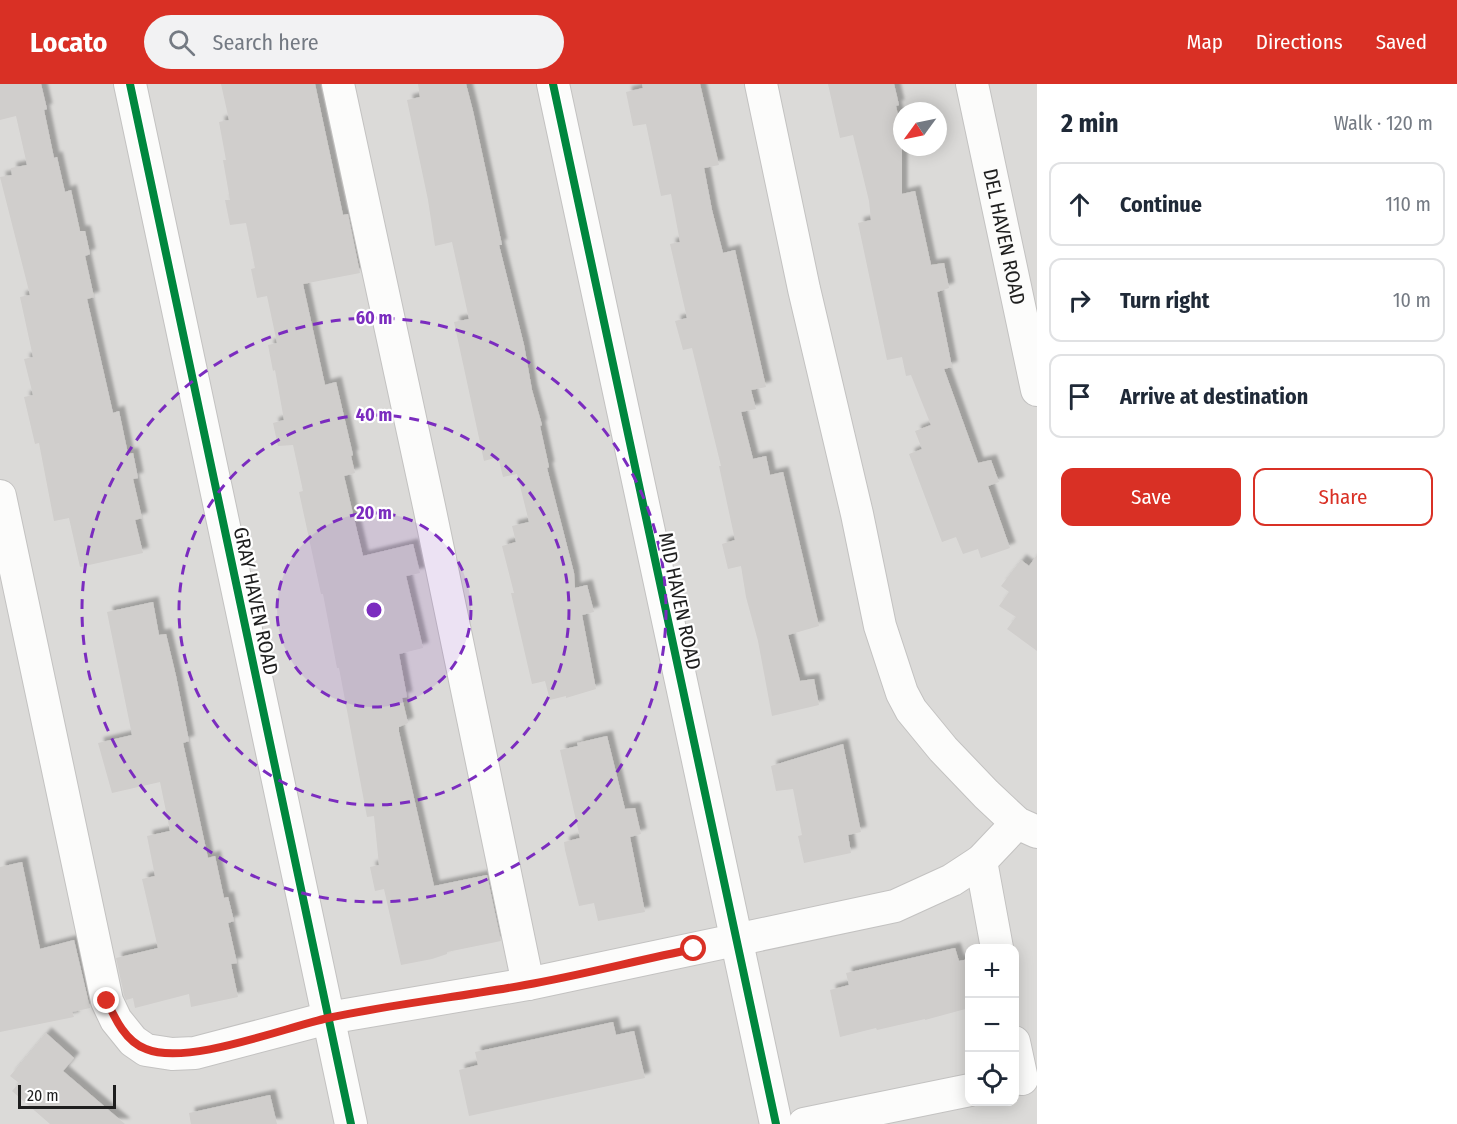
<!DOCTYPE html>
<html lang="en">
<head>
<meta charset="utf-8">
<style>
  :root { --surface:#fff; --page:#f2f2f3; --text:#1f2937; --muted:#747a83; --line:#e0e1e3; --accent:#d93025 }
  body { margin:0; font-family:"Fira Sans Condensed",sans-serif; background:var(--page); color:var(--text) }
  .controls { position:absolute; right:18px; bottom:18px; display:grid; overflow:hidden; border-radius:12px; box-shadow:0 3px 15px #0003 }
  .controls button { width:54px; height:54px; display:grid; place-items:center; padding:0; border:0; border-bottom:2px solid var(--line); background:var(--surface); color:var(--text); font:30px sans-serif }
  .compass { position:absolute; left:893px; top:18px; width:54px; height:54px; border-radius:50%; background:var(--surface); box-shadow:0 3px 15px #0003; rotate:237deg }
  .scale { position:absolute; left:18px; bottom:15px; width:98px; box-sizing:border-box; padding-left:6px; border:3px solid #1e1e1e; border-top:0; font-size:16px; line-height:21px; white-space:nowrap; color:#1e1e1e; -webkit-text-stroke:4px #fff; paint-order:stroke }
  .stop { position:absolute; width:18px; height:18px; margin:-14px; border:4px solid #d93025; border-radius:50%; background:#fff }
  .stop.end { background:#d93025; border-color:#fff; box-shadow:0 2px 6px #0008 }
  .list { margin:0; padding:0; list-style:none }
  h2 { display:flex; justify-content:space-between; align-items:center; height:78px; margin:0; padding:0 24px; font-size:26px }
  h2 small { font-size:20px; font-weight:400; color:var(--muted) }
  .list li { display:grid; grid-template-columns:39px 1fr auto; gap:18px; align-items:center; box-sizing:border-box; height:84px; margin:0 12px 12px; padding:0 12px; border:2px solid var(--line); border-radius:12px }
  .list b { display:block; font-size:22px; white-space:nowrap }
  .list em { font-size:20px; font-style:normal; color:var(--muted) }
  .actions { display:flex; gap:12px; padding:18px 24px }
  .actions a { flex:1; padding:14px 0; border:2px solid var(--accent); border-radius:12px; text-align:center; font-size:21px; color:var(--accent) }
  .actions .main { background:var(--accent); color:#fff }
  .icon { flex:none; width:33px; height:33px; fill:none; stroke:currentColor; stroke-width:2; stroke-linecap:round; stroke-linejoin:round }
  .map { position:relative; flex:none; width:1037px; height:1040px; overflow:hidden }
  header { display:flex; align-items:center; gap:36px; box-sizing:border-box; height:84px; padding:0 30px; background:var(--accent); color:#fff }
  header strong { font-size:28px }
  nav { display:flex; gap:33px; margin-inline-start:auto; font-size:21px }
  .search { width:420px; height:54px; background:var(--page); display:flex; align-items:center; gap:15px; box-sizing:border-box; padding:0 21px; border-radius:33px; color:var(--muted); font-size:22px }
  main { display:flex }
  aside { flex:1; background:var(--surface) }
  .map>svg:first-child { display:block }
  .residential { fill:#dbdad8; fill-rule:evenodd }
  .building { fill:#d0cecc; filter:url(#shadow) }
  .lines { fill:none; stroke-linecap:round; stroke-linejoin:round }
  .minor-casing { stroke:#c3c2c1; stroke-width:34 }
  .minor { stroke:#fcfcfb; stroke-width:32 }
  .cycleway-casing { stroke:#fff; stroke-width:11 }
  .cycleway { stroke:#00873e; stroke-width:8 }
  .route { stroke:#d93025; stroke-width:8 }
  .ring { fill:none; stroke:#7b2cbf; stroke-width:3; stroke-dasharray:10 8 }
  .labels { text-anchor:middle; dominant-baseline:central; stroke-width:4.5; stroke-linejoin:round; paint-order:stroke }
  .street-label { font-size:20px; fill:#1e1e1e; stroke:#fff }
  .centre { fill:#7b2cbf; stroke:#fff; stroke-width:3 }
  .ring-label { font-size:18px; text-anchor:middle; font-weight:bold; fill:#7b2cbf; stroke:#fff; stroke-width:4.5; stroke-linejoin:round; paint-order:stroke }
</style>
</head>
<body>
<header>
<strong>Locato</strong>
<div class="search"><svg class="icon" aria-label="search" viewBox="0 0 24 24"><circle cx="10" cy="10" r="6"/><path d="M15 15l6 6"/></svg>Search here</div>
<nav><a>Map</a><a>Directions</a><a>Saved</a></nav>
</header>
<main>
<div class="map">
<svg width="1037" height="1040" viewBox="0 0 1037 1040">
  <defs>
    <filter id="shadow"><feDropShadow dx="5.5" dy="-5.5" stdDeviation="1.5" flood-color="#0004"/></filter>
  </defs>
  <rect width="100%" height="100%" fill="#eceae7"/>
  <!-- residential -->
  <path class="residential" d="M0,0H1037V1040H0ZM902,27H938V63H902ZM970,864H1014V1018H970Z"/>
  <!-- building -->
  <g class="building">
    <polygon points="0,0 41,0 47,25 44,26 54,74 57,73 65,108 71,106 80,147 85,147 90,170 85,172 94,213 87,215 113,329 119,327 128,370 133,369 138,394 133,395 142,434 135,436 143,469 80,483 69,434 54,437 39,359 35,360 24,313 33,311 24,275 33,273 20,213 30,211 0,93 12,91 11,84 27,81 16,32 0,36"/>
    <polygon points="221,0 315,0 343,131 348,130 360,189 303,200 304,205 325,301 336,298 353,371 351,372 355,389 344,392 363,472 413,460 420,489 406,492 423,564 399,570 407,613 402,614 408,639 399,643 399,648 434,802 487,791 501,857 447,868 447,870 432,875 401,881 384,805 375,807 370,783 379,781 374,732 367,733 339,584 337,584 323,510 321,510 299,408 303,407 293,361 278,362 273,339 284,336 275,286 273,287 268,261 277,259 267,212 257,214 251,185 255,184 246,139 230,141 225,116 230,116 223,76 226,76 219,38 229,36"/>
    <polygon points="418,0 466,0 473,27 502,161 499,161 524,261 532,306 542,341 540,342 549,383 547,384 574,489 575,504 587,501 594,528 582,531 596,605 566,614 566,612 550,616 545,597 532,600 511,509 514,509 502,462 516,458 512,442 529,438 517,390 503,393 498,373 484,377 454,238 469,235 452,158 435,162 428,116 407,16 420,13"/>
    <polygon points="642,0 700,0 719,81 704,84 712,126 723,169 735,166 766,303 751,306 756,325 741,328 753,375 766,372 770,391 783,388 819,542 788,551 800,597 814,595 819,621 772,632 758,557 746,513 741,482 728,485 722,460 735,456 719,382 721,382 692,264 683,266 675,237 687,234 670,160 680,158 671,110 661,112 646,40 633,42 626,8 643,4"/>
    <polygon points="828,0 894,0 899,21 896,22 902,49 902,110 915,107 931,181 944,179 949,204 937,208 952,283 944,285 978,379 991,376 999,398 988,402 1010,464 981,474 978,465 963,470 956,453 942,458 909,370 922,365 915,347 931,341 911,291 906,292 902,273 887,276 858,139 871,136 869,117 853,51 840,54"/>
    <polygon points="1037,471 1037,567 1007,545 1016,533 999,522 1009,508 1001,502 1021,476 1029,482"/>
    <polygon points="153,518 159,551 166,550 176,592 189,657 183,659 208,774 215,772 224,814 228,813 234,837 228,839 237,879 231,880 238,913 191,923 189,910 135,924 133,914 126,916 124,911 116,874 158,864 142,795 155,792 147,752 170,747 160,698 112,709 98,659 132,651 107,528"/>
    <polygon points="607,652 625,725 635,724 641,750 630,753 645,828 598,837 594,819 579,822 565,766 564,758 580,754 560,666 578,662 577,659"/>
    <polygon points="843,660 861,748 848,751 851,769 804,779 798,752 802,751 793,705 776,707 771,682"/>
    <polygon points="22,778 40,865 74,856 90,924 72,928 74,933 0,948 0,783"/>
    <polygon points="955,864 959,877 969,875 969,924 925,936 925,935 877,946 876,944 840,953 830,906 849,901 846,889"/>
    <polygon points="613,938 616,951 634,947 645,994 469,1032 459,986 478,981 475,968"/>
    <polygon points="46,949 74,974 63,987 125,1040 50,1040 12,1007 19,999 10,992"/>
    <polygon points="270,1011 277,1040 191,1040 189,1029"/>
  </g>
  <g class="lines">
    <defs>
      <g id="minor">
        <polyline points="130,0 351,1040"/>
        <polyline points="338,0 429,422 528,900"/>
        <polyline points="553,0 776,1040"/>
        <polyline points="761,0 804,205 857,430 880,542 902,609 911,626 943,665 986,710 1017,739 1037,748"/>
        <path id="s1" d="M972,0L1037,306"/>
        <polyline points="0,412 107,917 116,936 133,957 146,966 172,970 195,969 328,934 528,900 895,822 952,796 981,777"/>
        <polyline points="997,864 981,777 1017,739"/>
        <polyline points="1014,958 1022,995"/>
        <polyline points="804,1040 970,1006"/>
      </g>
    </defs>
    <!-- minor casing -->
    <use href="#minor" class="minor-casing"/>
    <!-- minor -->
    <use href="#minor" class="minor"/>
    <defs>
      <g id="cycleway">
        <polyline points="130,0 351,1040"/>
        <polyline points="553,0 776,1040"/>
      </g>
    </defs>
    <!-- cycleway casing -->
    <use href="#cycleway" class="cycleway-casing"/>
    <!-- cycleway -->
    <use href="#cycleway" class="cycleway"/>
  </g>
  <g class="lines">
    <!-- route -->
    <path class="route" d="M107,917C115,935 126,958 146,965C187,982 283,944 328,934C393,920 460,913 525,901C582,891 638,876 694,865"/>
  </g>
  <!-- distance rings -->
  <circle cx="374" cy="526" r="97" fill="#7b2cbf" fill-opacity=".12"/>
  <g class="ring">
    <circle cx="374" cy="526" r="97"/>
    <circle cx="374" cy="526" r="195"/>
    <circle cx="374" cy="526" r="292"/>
  </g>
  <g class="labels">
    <!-- street labels -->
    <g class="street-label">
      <text stroke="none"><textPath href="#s1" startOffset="156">DEL HAVEN ROAD</textPath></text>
      <text transform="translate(256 517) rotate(78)">GRAY HAVEN ROAD</text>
      <text transform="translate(680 517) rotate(78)">MID HAVEN ROAD</text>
    </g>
  </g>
  <circle cx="374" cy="526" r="9" class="centre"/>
  <g class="ring-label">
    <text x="374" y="240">60 m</text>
    <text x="374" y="337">40 m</text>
    <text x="374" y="435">20 m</text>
  </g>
</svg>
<div class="controls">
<button>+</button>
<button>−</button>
<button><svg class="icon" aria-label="locate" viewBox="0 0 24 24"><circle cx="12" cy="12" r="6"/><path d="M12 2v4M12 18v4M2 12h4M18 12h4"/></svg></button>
</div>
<svg class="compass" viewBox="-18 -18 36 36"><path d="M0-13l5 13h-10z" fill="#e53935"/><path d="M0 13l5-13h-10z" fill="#747a83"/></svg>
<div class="scale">20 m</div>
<div class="stop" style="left:694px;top:865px"></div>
<div class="stop end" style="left:107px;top:917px"></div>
</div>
<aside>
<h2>2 min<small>Walk · 120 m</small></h2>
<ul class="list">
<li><svg class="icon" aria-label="ahead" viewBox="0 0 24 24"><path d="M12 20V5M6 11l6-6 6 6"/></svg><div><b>Continue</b></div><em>110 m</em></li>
<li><svg class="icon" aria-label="right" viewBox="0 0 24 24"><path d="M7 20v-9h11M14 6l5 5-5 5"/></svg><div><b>Turn right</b></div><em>10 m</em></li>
<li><svg class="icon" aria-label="arrive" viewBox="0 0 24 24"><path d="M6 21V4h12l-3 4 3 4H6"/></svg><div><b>Arrive at destination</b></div></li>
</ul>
<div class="actions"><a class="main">Save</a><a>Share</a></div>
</aside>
</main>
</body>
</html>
